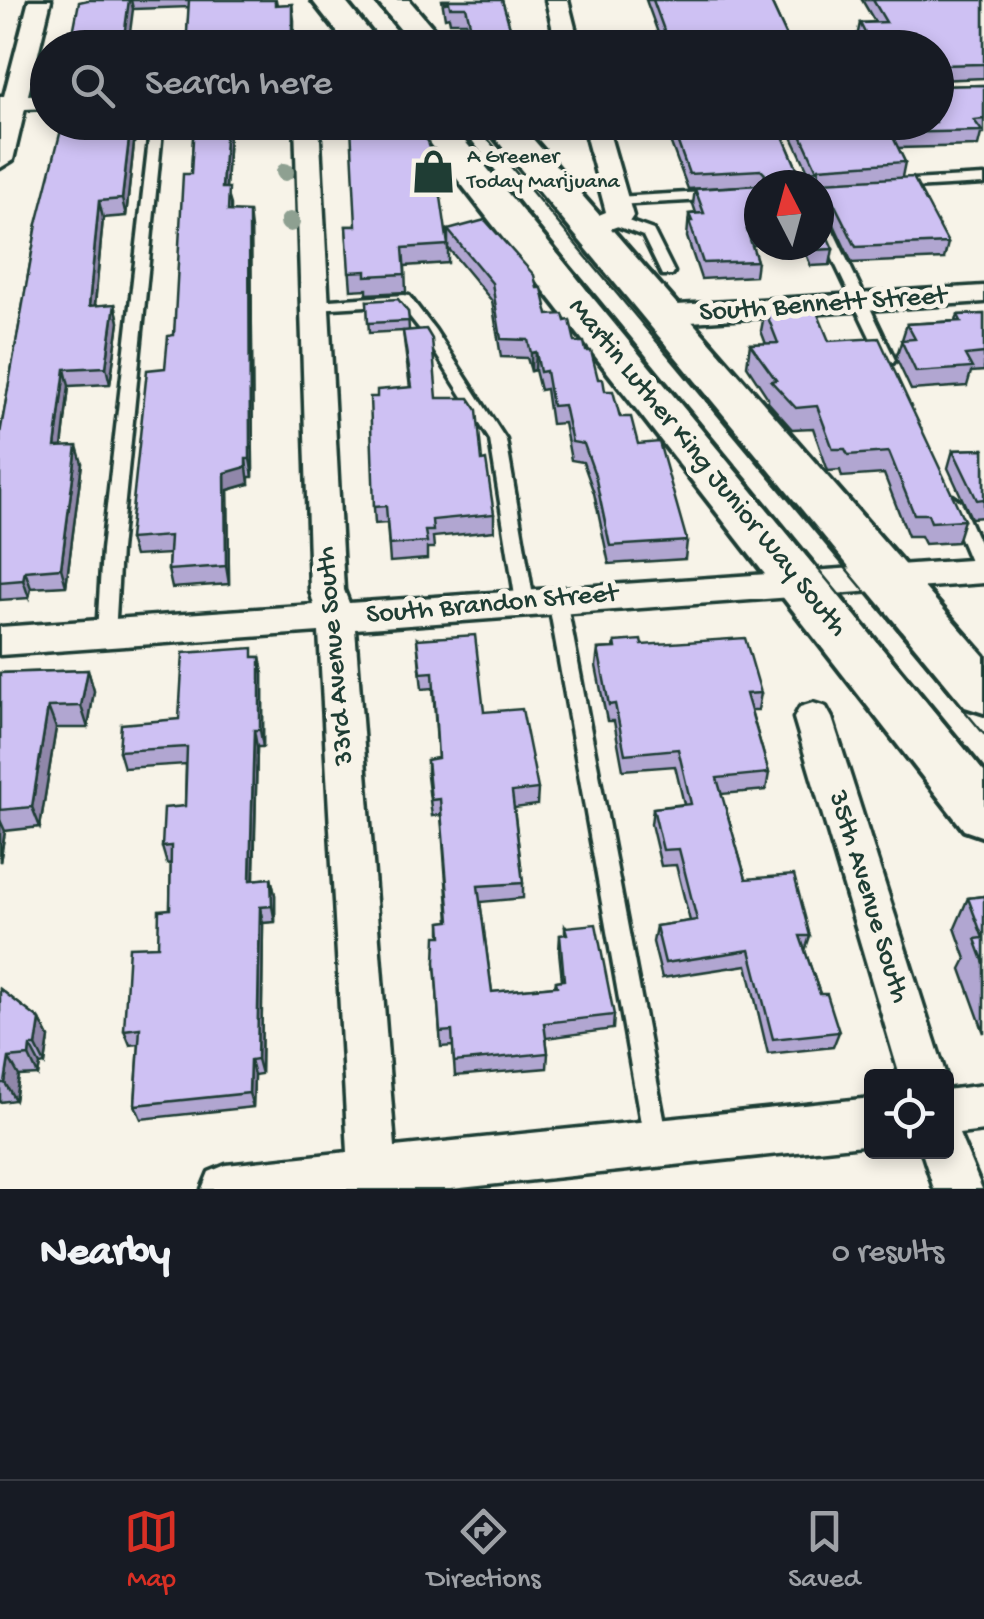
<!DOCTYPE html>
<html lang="en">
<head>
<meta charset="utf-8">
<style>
  :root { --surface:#171b24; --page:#20242c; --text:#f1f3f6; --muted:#9ea1a6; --line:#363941; --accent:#d93025 }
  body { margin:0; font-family:"Gochi Hand",sans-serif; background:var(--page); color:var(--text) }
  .controls { position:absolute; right:30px; bottom:30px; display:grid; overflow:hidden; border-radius:10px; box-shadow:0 5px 15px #0003 }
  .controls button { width:90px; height:90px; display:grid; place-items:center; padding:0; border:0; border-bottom:2px solid var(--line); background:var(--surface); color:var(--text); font:50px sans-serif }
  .compass { position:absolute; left:744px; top:170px; width:90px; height:90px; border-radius:50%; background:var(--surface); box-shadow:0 5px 15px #0003; rotate:354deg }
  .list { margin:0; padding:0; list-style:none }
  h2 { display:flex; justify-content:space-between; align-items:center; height:130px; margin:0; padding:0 40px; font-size:42px }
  h2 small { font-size:32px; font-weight:400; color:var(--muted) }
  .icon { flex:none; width:55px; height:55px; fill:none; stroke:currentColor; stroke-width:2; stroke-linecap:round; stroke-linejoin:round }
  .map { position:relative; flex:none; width:984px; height:1189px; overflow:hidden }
  .search { position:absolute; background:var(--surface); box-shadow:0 5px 15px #0003; left:30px; right:30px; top:30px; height:110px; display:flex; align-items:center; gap:25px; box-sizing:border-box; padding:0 35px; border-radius:55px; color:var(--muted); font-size:38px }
  .sheet { height:290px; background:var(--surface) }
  nav { display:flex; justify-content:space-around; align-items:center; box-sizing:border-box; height:140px; border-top:2px solid var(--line); background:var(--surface); font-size:28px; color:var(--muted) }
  nav a { display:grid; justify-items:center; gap:5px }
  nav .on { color:var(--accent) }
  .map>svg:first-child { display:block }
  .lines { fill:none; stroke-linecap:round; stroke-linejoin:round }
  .lane-casing { stroke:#1f3d34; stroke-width:7 }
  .street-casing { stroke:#1f3d34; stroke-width:7 }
  .secondary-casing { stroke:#1f3d34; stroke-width:8 }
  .lane { fill:#f7f3e8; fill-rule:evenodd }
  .street { fill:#f7f3e8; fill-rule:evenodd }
  .secondary { fill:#f7f3e8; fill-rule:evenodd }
  .tram { stroke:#1f3d34; stroke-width:2.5 }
  .tree { fill:#8ea091 }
  .wall { fill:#b1a6d1; stroke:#1f3d34; stroke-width:2.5 }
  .shaded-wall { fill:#9087aa; stroke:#1f3d34; stroke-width:2.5 }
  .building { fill:#cec1f3; stroke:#1f3d34; stroke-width:2.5 }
  .labels { text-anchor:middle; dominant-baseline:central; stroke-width:10; stroke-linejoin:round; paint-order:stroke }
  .far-poi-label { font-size:22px; fill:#1f3d34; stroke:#f7f3e8; text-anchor:start }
  .street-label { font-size:28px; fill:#1f3d34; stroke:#f7f3e8 }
</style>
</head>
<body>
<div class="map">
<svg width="984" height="1189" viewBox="0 0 984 1189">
  <rect width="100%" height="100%" fill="#f7f3e8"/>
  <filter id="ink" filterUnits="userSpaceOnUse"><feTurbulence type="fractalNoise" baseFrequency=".01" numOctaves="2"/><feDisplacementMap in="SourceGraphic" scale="20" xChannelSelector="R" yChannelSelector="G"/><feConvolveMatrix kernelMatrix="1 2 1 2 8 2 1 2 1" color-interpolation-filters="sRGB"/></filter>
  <g filter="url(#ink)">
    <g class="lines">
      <defs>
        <g id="lane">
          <polygon points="151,122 163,122 120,550 115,634 112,639 100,639 97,634 102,550"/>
          <polygon points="984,176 984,184 894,189 888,185 894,181"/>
          <polygon points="759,189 759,197 616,205 609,201 616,197"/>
          <polygon points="819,212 826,216 895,360 893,363 883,363 881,360 819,230"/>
          <polygon points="614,216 653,230 674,272 672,275 662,275 643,236 609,223 609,217"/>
          <polygon points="404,295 409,296 435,330 506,440 534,602 531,607 519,607 516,602 490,440 422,332 400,304 315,309 308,305 315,301"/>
          <polygon points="953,496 961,502 984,554 984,577 977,575 974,571 945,502"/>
          <polygon points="557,593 566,599 668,1140 664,1148 656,1152 648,1148 644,1140 548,599"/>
        </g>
        <g id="street">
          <polygon points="29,0 51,0 28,95 48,94 48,108 25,109 13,160 0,168 0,96 4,96"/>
          <polygon points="546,0 568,0 580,48 557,48"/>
          <polygon points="295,122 319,122 344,590 349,603 984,559 984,583 355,629 395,1147 872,1098 872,1144 451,1189 202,1189 209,1172 226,1165 348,1152 319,632 0,655 0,627 314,605 310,590"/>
          <polygon points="582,122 606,122 633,216 629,222 588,237 575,229 579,223 606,212"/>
          <polygon points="984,286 984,302 661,324 651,321 647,315 651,309 661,306"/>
          <polygon points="813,703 826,707 832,718 946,1076 900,1076 794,718 800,707"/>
          <polygon points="984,1085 984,1131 959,1134 982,1189 934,1189 922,1152 946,1152 946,1090"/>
        </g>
        <g id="secondary">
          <polygon points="312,0 344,0 383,48 350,48"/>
          <polygon points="376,0 409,0 450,48 416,48"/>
          <polygon points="413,122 449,122 984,772 984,837 964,830"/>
          <polygon points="482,122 518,122 984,656 984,713 965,707"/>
        </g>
      </defs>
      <!-- lane casing -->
      <use href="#lane" class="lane-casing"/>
      <!-- street casing -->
      <use href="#street" class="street-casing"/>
      <!-- secondary casing -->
      <use href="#secondary" class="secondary-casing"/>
      <!-- lane -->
      <use href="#lane" class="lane"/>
      <!-- street -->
      <use href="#street" class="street"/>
      <!-- secondary -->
      <use href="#secondary" class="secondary"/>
      <!-- tram -->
      <g class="tram">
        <polyline points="372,0 414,48"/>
        <polyline points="456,122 592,295 984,770"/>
        <polyline points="478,127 984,734"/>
      </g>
    </g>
    <!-- trees -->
    <g class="tree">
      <circle cx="285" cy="172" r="9"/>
      <circle cx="290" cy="222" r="10"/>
    </g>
    <!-- wall -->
    <g class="wall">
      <polygon points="88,0 276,0 277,5 292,4 294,48 186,48 189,7 133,9"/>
      <polygon points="442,0 502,0 516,48 473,47 466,22 450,22 449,17 445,18"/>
      <polygon points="646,0 770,0 788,39 857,37 860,23 875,22 862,0 984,0 984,78 937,80 937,86 984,85 984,134 981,134 978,146 898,148 905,162 902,177 948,243 944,259 852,263 829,214 819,209 759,185 759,245 752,245 757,261 755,276 701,279 687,237 689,214 696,213 693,204 695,189 759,185 688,189 669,138 654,140 648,122 777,122 798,171 808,171 785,122 936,122 936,48 632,48 632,43 661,41"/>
      <polygon points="194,122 252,122 252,127 229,131 226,188 231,205 231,211 251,229 253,477 249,477 249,484 228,490 229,584 172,588 168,570 169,554 134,556 129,539 165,368 174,335 191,174"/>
      <polygon points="135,134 126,216 103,218 95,306 115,304 119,322 110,384 69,386 62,447 82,463 66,586 31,588 29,598 0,600 0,434 37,224"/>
      <polygon points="419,135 448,245 448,263 405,266 406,292 367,294 367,289 351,290 346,226 356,226"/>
      <polygon points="448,230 537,288 548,315 565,321 575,342 586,351 598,379 638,444 687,541 685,559 609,564 594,493 583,462 571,460 564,423 551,424 546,389 540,390 535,370 531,371 527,358 501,357 492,301 448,248"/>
      <polygon points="802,245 819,245 833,249 830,265 811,266"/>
      <polygon points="367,301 408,312 409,330 437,398 482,461 494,514 494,531 433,537 434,548 427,548 427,559 390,562 387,523 375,524 374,507 377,397 410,388 403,331 369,333"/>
      <polygon points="765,310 829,341 964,520 957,542 925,544 921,536 908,536 884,474 842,477 840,470 828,471 813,428 792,429 768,402 768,398 747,366 750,344 766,344 761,331"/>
      <polygon points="984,314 984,371 971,372 967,386 911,390 896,358 907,324 956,321 958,315"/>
      <polygon points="984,449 984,517 971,518 948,468 953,450"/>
      <polygon points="417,639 484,712 538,789 537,805 514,808 523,883 523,898 480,902 492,992 555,986 556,981 562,980 559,951 560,935 565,935 565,927 614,1015 613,1029 546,1038 548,1053 547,1068 455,1076 453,1046 441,1047 435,962 441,936 441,922 449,921 441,815 432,816 427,776 427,760 438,758 433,688 422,689"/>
      <polygon points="615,642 642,645 761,693 758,710 751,710 769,773 766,790 721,794 746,879 810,936 805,951 820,994 839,1032 833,1047 768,1054 747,965 662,978 653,942 656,926 690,921 676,865 661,866 651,824 653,808 684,804 675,766 623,770 614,721 607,721 596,666 598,649 614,648"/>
      <polygon points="255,657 260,657 263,674 263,747 257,747 254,880 271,878 275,895 275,922 263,923 261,1074 254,1075 253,1107 141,1119 135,1105 139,1044 130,1045 124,1030 158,946 170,909 171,863 167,864 162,847 185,806 186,764 124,768 119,751 179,719"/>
      <polygon points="88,670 94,691 88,728 56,728 40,827 5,831 0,862 0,673"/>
      <polygon points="984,896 984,1033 961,969 966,959 955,928 968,898"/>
      <polygon points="0,989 40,1020 49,1038 45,1064 40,1065 38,1075 19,1076 15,1100 0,1102"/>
    </g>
    <!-- shaded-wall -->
    <g class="shaded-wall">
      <polygon points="129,0 131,0 133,9 128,48 113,48 115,39"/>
      <polygon points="292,4 294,20 294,48 292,48"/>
      <polygon points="131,122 133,122 135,134 126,216 122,199"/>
      <polygon points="226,122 252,122 252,127 229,131 225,205 222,188"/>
      <polygon points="99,201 103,218 93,324 89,306"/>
      <polygon points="249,212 251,229 253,477 250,459"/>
      <polygon points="115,304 119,322 110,384 106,367"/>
      <polygon points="536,352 535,370 531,371 531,353"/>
      <polygon points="65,369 69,386 60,465 55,447"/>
      <polygon points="77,446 82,463 66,586 61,568"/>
      <polygon points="246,459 249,484 228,490 229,584 226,566 225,473"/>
      <polygon points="25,571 31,588 29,598 23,580"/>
      <polygon points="260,657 263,674 263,747 260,730"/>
      <polygon points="88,670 94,691 88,728 81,706"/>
      <polygon points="48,707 56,728 40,827 32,807"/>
      <polygon points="254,730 257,747 253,897 250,880"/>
      <polygon points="0,820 5,831 0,862"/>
      <polygon points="271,878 275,895 275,922 272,906"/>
      <polygon points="260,907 263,923 261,1074 257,1059"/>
      <polygon points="40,1020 49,1038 45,1064 36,1046"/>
      <polygon points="30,1046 40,1065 38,1075 29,1056"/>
      <polygon points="9,1058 19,1076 15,1100 5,1083"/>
      <polygon points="250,1060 254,1075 253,1107 249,1093"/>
    </g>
    <!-- building -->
    <g class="building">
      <polygon points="88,0 129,0 124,37 115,39 113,48 70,48 79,2"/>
      <polygon points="189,0 275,0 275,5 292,4 292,48 186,48"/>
      <polygon points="444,0 502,0 516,48 484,48 480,32 472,32 466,7 450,7 449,2 445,3"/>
      <polygon points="653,0 770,0 788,39 867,37 860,23 886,22 873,0 984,0 984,64 939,65 936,68 936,48 634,48 632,43 668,41"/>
      <polygon points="936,79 937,86 984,85 984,119 974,120 982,131 891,133 905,162 819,168 818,178 822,182 913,177 948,243 856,247 832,199 821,193 819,209 819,185 762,185 765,174 761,170 689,174 671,123 655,124 655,122 777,122 798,171 817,170 795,122 936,122"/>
      <polygon points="63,122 131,122 122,199 99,201 89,306 115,304 106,367 65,369 55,447 77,446 61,568 25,571 23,580 0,582 0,434 37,224"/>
      <polygon points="194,122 226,122 222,188 229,188 228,211 249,212 250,459 246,459 246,467 225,473 226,566 168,570 170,536 129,539 147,370 165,368 168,336 174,335 183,174 191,174"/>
      <polygon points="412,122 419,135 428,141 430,149 434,149 448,245 403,248 405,274 366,276 366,271 349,272 346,226 356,226 351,126"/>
      <polygon points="759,185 759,229 747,230 757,261 703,263 689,221 692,221 689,214 704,213 695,189"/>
      <polygon points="819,217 833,249 814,250 812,245 819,245"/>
      <polygon points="485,220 534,275 537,288 542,288 548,315 563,314 565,321 570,320 575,342 584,342 586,351 591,351 598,379 603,379 605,391 613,391 620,417 631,417 638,444 659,442 687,541 610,546 595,475 584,444 572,442 564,405 552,406 546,371 540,372 536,352 531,353 528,340 501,339 492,283 448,230"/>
      <polygon points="398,299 408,312 409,321 368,323 367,301"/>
      <polygon points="815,307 829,341 879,338 964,520 931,522 928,514 914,514 889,452 848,455 845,449 833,449 817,406 796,408 771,381 776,380 750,344 778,343 765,310"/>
      <polygon points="984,314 984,353 965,355 972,368 916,372 901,340 915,339 907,324 961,321 958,315"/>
      <polygon points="426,329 432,339 437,398 469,398 477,410 482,461 486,460 494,514 432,520 433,531 425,531 427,542 389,545 386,506 374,507 370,397 377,397 377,390 412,387 403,331"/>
      <polygon points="984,449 984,499 977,500 953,450"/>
      <polygon points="475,635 484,712 522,709 538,789 512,792 523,883 478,886 492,992 557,986 556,981 564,980 560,935 567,934 565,927 596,924 614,1015 544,1023 548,1053 454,1062 452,1031 440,1032 435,962 436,936 442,936 441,922 450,921 440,799 431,800 427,760 438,758 433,672 421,673 417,639"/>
      <polygon points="745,638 761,693 746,694 769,773 717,778 746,879 794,875 810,936 800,936 820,994 827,994 839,1032 773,1039 750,950 665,963 656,926 697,920 679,849 663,850 653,808 691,804 678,749 625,754 615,704 609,705 598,649 616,648 615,642 641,640 642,645"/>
      <polygon points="253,648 253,657 260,657 260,730 254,730 250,880 271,878 272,906 260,907 257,1059 250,1060 249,1093 135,1105 140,1028 124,1030 129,947 158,946 159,910 170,909 171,846 162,847 164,808 185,806 187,747 119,751 121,724 179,719 183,653"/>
      <polygon points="88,670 81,706 48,707 32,807 0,810 0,673"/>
      <polygon points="984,896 984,963 975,939 983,938 968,898"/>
      <polygon points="0,989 40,1020 36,1046 30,1046 29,1056 9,1058 5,1083 0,1083"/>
    </g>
  </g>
  <!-- icons -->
  <defs>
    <symbol id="shop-bare" viewBox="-9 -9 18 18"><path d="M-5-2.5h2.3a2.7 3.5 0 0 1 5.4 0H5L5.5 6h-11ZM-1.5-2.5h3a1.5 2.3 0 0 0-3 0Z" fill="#1f3d34" stroke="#f7f3e8" stroke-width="2.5" paint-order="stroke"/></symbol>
  </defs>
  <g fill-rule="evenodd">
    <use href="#shop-bare" x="402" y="140" width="63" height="63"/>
  </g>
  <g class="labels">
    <!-- far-poi labels -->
    <g class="far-poi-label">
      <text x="467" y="158">A Greener<tspan x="467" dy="25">Today Marijuana</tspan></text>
    </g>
    <!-- street labels -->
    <g class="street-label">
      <text transform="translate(823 305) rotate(-4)">South Bennett Street</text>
      <text transform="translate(707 468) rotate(51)">Martin Luther King Junior Way South</text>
      <text transform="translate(492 605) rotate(-5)">South Brandon Street</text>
      <text transform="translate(336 656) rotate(-95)">33rd Avenue South</text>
      <text transform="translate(868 897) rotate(73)">35th Avenue South</text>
    </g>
  </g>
</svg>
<div class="controls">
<button><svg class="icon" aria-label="locate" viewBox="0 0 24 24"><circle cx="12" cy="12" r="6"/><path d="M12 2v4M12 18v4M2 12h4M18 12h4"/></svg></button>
</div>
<svg class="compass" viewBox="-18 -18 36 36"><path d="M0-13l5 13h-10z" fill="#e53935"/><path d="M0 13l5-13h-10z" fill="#9ea1a6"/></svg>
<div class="search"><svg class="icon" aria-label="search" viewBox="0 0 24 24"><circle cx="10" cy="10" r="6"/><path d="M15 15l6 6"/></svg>Search here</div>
</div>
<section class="sheet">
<h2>Nearby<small>0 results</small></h2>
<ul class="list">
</ul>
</section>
<nav>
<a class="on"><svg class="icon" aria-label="map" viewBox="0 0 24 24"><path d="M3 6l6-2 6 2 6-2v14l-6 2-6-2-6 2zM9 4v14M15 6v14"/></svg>Map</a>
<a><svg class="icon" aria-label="directions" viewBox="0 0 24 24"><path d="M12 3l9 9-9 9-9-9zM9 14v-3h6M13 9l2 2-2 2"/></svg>Directions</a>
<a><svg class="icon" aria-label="saved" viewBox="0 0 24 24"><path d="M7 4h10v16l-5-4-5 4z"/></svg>Saved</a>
</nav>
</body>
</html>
